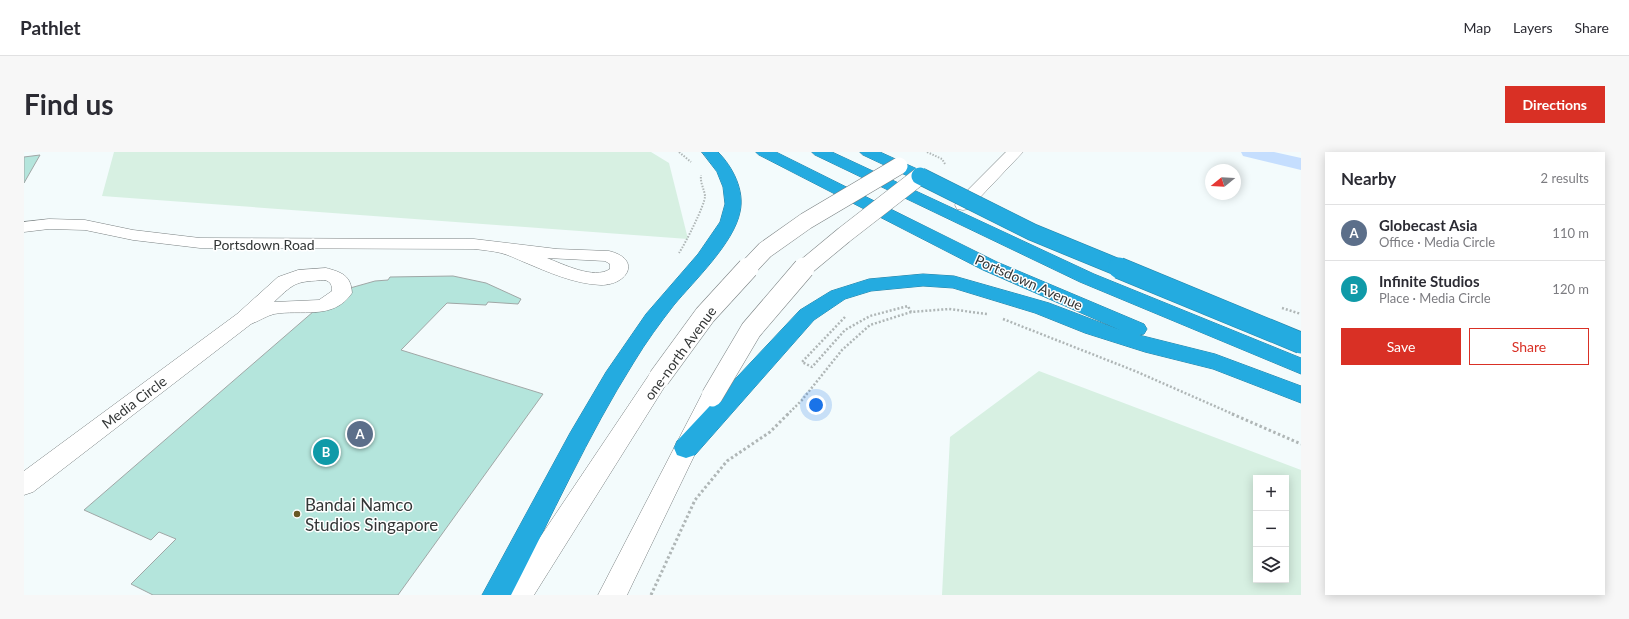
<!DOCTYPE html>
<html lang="en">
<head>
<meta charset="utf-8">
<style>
  :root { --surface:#fff; --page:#f7f7f7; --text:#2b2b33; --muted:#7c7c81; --line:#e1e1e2; --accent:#d93025 }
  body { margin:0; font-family:Lato,sans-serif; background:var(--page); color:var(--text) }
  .controls { position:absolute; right:12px; bottom:12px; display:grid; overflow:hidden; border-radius:0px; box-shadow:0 2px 10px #0003 }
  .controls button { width:36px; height:36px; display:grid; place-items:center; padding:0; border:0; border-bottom:1px solid var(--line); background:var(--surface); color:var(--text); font:20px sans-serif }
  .compass { position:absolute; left:1181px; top:12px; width:36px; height:36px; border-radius:50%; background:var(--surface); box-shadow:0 2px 10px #0003; rotate:252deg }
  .you { position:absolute; left:792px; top:253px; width:14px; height:14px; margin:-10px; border:3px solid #fff; border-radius:50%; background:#1a73e8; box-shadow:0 0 0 6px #1a73e833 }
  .badge { display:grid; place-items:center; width:26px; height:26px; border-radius:50%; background:var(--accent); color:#fff; font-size:13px; font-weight:700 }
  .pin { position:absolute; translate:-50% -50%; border:2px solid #fff; box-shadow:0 1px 4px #0006 }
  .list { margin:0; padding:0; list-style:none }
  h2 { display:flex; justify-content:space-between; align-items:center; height:52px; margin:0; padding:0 16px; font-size:17px }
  h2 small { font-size:13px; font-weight:400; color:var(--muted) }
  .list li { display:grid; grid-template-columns:26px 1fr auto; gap:12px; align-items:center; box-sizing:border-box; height:56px; padding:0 16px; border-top:1px solid var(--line) }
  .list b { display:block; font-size:15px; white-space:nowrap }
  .list p { margin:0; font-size:13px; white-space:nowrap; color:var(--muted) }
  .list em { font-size:13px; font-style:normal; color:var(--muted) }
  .actions { display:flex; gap:8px; padding:12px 16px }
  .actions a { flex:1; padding:9px 0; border:1px solid var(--accent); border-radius:0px; text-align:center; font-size:14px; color:var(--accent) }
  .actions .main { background:var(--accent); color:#fff }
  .icon { flex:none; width:22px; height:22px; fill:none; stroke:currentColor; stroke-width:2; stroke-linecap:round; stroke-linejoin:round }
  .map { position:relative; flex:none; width:1277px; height:443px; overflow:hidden; border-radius:0px }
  header { display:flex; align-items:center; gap:24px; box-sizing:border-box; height:56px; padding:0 20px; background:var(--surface); border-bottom:1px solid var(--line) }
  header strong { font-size:19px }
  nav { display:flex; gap:22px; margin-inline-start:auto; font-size:14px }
  .intro { display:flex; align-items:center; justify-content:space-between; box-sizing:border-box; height:96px; padding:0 24px }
  h1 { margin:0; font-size:28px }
  .button { padding:10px 18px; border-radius:0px; background:var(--accent); color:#fff; font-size:14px; font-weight:700 }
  main { display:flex; gap:24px; padding:0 24px }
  aside { flex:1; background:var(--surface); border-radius:0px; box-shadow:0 2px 10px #0003 }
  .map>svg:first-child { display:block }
  .green { fill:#d7f0e2; fill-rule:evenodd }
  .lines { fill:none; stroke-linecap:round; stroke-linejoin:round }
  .canal { fill:#c5defe; fill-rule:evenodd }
  .building { fill:#b4e5dc; stroke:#a0a7a6 }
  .minor-casing { stroke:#7a8182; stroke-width:1 }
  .highway-casing { stroke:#2982a4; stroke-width:1 }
  .path-far2 { stroke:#afb6b6; stroke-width:2; stroke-dasharray:1.5 1.5; stroke-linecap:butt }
  .path-far1 { stroke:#afb6b6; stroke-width:2.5; stroke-dasharray:2 2; stroke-linecap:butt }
  .path { stroke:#afb6b6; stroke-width:3; stroke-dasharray:2.5 2.5; stroke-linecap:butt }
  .minor { fill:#fff; fill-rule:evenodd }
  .highway { fill:#24abe0; fill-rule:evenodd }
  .minor-bridge-far1-casing { stroke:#7a8182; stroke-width:18; stroke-linecap:butt }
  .minor-bridge-casing { stroke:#7a8182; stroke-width:22; stroke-linecap:butt }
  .highway-bridge-far1-casing { stroke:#2982a4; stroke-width:18; stroke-linecap:butt }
  .highway-bridge-casing { stroke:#2982a4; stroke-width:22; stroke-linecap:butt }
  .minor-bridge-far1 { stroke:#fff; stroke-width:17 }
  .minor-bridge { stroke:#fff; stroke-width:21 }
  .highway-bridge-far1 { stroke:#24abe0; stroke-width:17 }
  .highway-bridge { stroke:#24abe0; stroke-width:21 }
  .poi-dot { fill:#695825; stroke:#fff; stroke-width:1.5 }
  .labels { text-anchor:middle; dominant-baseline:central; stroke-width:3; stroke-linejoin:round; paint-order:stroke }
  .street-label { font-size:14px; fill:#333636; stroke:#fff }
  .near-poi-label { font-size:17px; fill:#333636; stroke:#fff; text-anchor:start }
</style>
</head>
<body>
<header>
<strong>Pathlet</strong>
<nav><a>Map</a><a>Layers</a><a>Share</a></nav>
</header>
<div class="intro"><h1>Find us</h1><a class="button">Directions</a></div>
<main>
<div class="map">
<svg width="1277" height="443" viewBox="0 0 1277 443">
  <rect width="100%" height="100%" fill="#f3fbfc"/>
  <!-- green -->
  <g class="green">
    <polygon points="90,0 627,0 645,11 664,87 78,44"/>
    <path d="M1015,219L1277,318V443H918L926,285ZM1232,326H1262V428H1232Z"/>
  </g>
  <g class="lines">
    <!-- canal -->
    <polygon class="canal" points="1217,0 1250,0 1277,6 1277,18 1219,4"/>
  </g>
  <!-- building -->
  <g class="building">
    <polygon points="16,3 0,31 0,5"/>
    <polygon points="429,124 462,131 497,147 494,152 464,150 462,153 423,151 377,198 519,242 374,443 129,443 107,432 152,387 135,380 127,388 60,358 312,140 351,129 364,128 366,125"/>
  </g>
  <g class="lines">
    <defs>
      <g id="minor">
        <polygon points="982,0 999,0 945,57 939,58 933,57 931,53 933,49"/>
        <path d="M25,67L61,68L109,78L176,86L450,87L533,97L585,99C618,107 604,133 577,133C550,132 524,120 500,110C493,107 485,103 477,101C469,99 459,98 450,97L176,96L109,88L61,78L25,77L0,80V70ZM523,106L581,109L586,112V117C570,128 539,112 523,106Z"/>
        <path d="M302,116C317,120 327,123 328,141C309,169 277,157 250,162C242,164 235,169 227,172L9,340L0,343V319L213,162L254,125L274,118ZM301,128C307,130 308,133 308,139L295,148L250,150C272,129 272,130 301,128Z"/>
        <polygon points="635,218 643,220 646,226 510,443 480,443 484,433 627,220"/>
        <polygon points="688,236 696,238 699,244 603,443 574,443 677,244 680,238"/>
      </g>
      <g id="highway">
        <path d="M678,0H694C709,15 721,39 716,60C710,91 670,129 650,153C636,171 622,190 610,210C564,283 527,366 487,443H458L546,281L582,220L622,162L674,102L696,70L701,52L699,35L693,20Z"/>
        <polygon points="732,0 752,0 973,110 1120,172 1123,177 1120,182 1115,183 1191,202 1277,234 1277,251 1189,217 1121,200 1061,181 1011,161 929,136 899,134 847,139 821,147 790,168 671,303 662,306 653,303 650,296 653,289 776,158 807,139 845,127 899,122 930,124 1025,151 1096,178 959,118 735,3"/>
        <polygon points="788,0 808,0 1070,122 1277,206 1277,222 1056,130 791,3"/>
        <polygon points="836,0 856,0 902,21 904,24 902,27 896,29 890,27 839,3"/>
      </g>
    </defs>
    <!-- minor casing -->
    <use href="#minor" class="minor-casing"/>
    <!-- highway casing -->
    <use href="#highway" class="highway-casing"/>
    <!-- path-far2 -->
    <g class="path-far2">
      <polyline points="655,0 667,10"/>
      <polyline points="903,0 918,7 921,12"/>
      <path d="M655,101C661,92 681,53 681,44C680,36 676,31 677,23"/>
    </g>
    <!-- path-far1 -->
    <g class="path-far1">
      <polyline points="1258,156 1277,162"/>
      <polyline points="821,165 778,210 788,215 821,178 846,164 884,154 887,160 925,157 963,162"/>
      <polyline points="979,167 1111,219 1211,263"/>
      <polyline points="763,263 778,248 818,198 846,173 887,160"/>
    </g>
    <!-- path -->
    <g class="path">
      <polyline points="1208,262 1277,292"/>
      <polyline points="627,443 671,348 703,309 746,280 764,262"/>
    </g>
    <!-- minor -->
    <use href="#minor" class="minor"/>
    <!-- highway -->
    <use href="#highway" class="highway"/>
    <defs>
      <g id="minor-bridge-far1">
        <polyline points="723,117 741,98 782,69 875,14"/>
        <polyline points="779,117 820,83 896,24"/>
      </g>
      <g id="minor-bridge">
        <polyline points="635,226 681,163 724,116"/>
        <polyline points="688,244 727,178 780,116"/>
      </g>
      <polyline id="highway-bridge-far1" points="896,24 1008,80 1098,117"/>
      <polyline id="highway-bridge" points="1095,116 1277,191"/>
    </defs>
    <!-- minor-bridge-far1 casing -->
    <use href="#minor-bridge-far1" class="minor-bridge-far1-casing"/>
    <!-- minor-bridge casing -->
    <use href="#minor-bridge" class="minor-bridge-casing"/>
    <!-- highway-bridge-far1 casing -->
    <use href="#highway-bridge-far1" class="highway-bridge-far1-casing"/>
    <!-- highway-bridge casing -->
    <use href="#highway-bridge" class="highway-bridge-casing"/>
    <!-- minor-bridge-far1 -->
    <use href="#minor-bridge-far1" class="minor-bridge-far1"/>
    <!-- minor-bridge -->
    <use href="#minor-bridge" class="minor-bridge"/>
    <!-- highway-bridge-far1 -->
    <use href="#highway-bridge-far1" class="highway-bridge-far1"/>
    <!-- highway-bridge -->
    <use href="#highway-bridge" class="highway-bridge"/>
  </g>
  <!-- markers -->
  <circle class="poi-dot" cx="273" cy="362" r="4"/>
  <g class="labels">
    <!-- street labels -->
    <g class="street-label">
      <text x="240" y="92">Portsdown Road</text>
      <text transform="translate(1005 130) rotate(24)">Portsdown Avenue</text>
      <text transform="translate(656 201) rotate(-54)">one-north Avenue</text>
      <text transform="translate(110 250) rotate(-37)">Media Circle</text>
    </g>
    <!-- near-poi labels -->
    <g class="near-poi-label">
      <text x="281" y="352">Bandai Namco<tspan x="281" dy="20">Studios Singapore</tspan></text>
    </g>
  </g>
</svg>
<div class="controls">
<button>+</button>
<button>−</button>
<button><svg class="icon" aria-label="layers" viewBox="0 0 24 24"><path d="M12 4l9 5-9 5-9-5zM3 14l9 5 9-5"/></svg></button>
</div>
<svg class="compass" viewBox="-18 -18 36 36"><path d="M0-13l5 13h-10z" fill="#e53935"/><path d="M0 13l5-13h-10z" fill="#7c7c81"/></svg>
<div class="you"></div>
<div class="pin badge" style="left:336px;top:282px;background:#5c6f8a">A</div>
<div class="pin badge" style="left:302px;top:300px;background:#0f9aa8">B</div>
</div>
<aside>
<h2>Nearby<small>2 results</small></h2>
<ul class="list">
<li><span class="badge" style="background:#5c6f8a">A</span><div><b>Globecast Asia</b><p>Office · Media Circle</p></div><em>110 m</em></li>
<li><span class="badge" style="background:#0f9aa8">B</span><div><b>Infinite Studios</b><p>Place · Media Circle</p></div><em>120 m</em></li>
</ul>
<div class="actions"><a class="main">Save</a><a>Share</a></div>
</aside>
</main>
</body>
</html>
